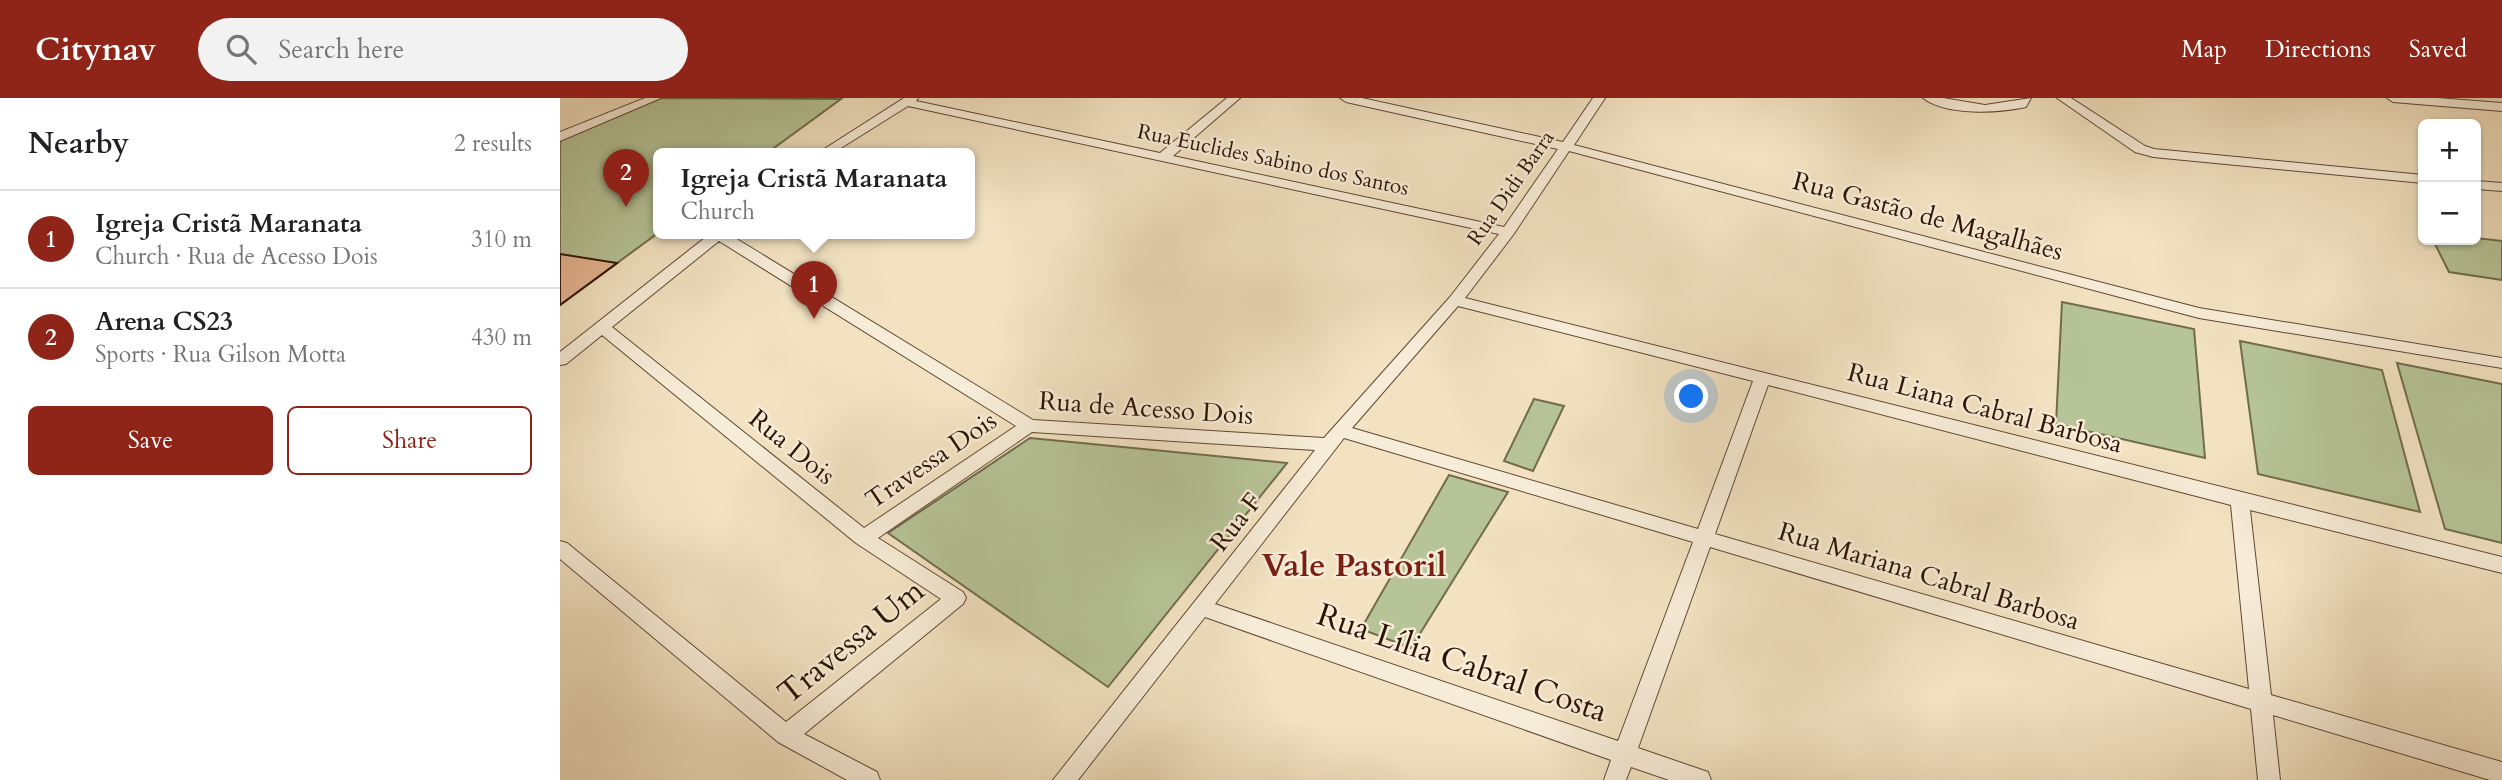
<!DOCTYPE html>
<html lang="en">
<head>
<meta charset="utf-8">
<style>
  :root { --surface:#fff; --page:#f2f2f2; --text:#202124; --muted:#757577; --line:#e0e0e0; --accent:#8f2418 }
  body { margin:0; font-family:Cardo,serif; background:var(--page); color:var(--text) }
  .controls { position:absolute; right:21px; top:21px; display:grid; overflow:hidden; border-radius:10px; box-shadow:0 2px 5px #0004 }
  .controls button { width:63px; height:63px; display:grid; place-items:center; padding:0; border:0; border-bottom:2px solid var(--line); background:var(--surface); color:var(--text); font:35px sans-serif }
  .you { position:absolute; left:1132px; top:299px; width:24px; height:24px; margin:-18px; border:5px solid #fff; border-radius:50%; background:#1a73e8; box-shadow:0 0 0 10px #1a73e833 }
  .badge { display:grid; place-items:center; width:46px; height:46px; border-radius:50%; background:var(--accent); color:#fff; font-size:23px; font-weight:700 }
  .pin { position:absolute; translate:-50% -58px; filter:drop-shadow(0 2px 4px #0008) }
  .pin::after { content:''; position:absolute; top:37px; width:24px; height:21px; background:inherit; clip-path:polygon(0 0,100% 0,50% 100%) }
  .popup { position:absolute; left:93px; top:50px; width:322px; height:91px; box-sizing:border-box; display:grid; place-content:center; border-radius:10px; background:var(--surface); filter:drop-shadow(0 2px 5px #0005); font-size:23px; white-space:nowrap; color:var(--muted) }
  .popup b { font-size:26px; color:var(--text) }
  .popup::after { content:''; position:absolute; left:50%; top:100%; margin-left:-14px; border:14px solid transparent; border-top-color:var(--surface) }
  .list { margin:0; padding:0; list-style:none }
  h2 { display:flex; justify-content:space-between; align-items:center; height:91px; margin:0; padding:0 28px; font-size:30px }
  h2 small { font-size:23px; font-weight:400; color:var(--muted) }
  .list li { display:grid; grid-template-columns:46px 1fr auto; gap:21px; align-items:center; box-sizing:border-box; height:98px; padding:0 28px; border-top:2px solid var(--line) }
  .list b { display:block; font-size:26px; white-space:nowrap }
  .list p { margin:0; font-size:23px; white-space:nowrap; color:var(--muted) }
  .list em { font-size:23px; font-style:normal; color:var(--muted) }
  .actions { display:flex; gap:14px; padding:21px 28px }
  .actions a { flex:1; padding:16px 0; border:2px solid var(--accent); border-radius:10px; text-align:center; font-size:24px; color:var(--accent) }
  .actions .main { background:var(--accent); color:#fff }
  .icon { flex:none; width:38px; height:38px; fill:none; stroke:currentColor; stroke-width:2; stroke-linecap:round; stroke-linejoin:round }
  .map { position:relative; flex:none; width:1942px; height:682px; overflow:hidden }
  header { display:flex; align-items:center; gap:42px; box-sizing:border-box; height:98px; padding:0 35px; background:var(--accent); color:#fff }
  header strong { font-size:33px }
  nav { display:flex; gap:38px; margin-inline-start:auto; font-size:24px }
  .search { width:490px; height:63px; background:var(--page); display:flex; align-items:center; gap:18px; box-sizing:border-box; padding:0 24px; border-radius:38px; color:var(--muted); font-size:26px }
  main { display:flex }
  aside { flex:1; background:var(--surface) }
  .map>svg:first-child { display:block }
  .green { fill:#b6c497; stroke:#726c4d; stroke-width:2 }
  .building { fill:#e5b592; stroke:#2f1303; stroke-width:2 }
  .lines { fill:none; stroke-linecap:round; stroke-linejoin:round }
  .street-casing { stroke:#604732; stroke-width:2 }
  .street { fill:#f7ecd7; fill-rule:evenodd }
  .labels { text-anchor:middle; dominant-baseline:central; stroke-width:5; stroke-linejoin:round; paint-order:stroke }
  .far-street-label { font-size:21px; fill:#2f1303; stroke:#f7ecd7 }
  .street-label { font-size:26px; fill:#2f1303; stroke:#f7ecd7 }
  .near-street-label { font-size:32px; fill:#2f1303; stroke:#f7ecd7 }
  .district-label { font-size:33px; font-weight:bold; fill:#7a1f14; stroke:#f7ecd7 }
</style>
</head>
<body>
<header>
<strong>Citynav</strong>
<div class="search"><svg class="icon" aria-label="search" viewBox="0 0 24 24"><circle cx="10" cy="10" r="6"/><path d="M15 15l6 6"/></svg>Search here</div>
<nav><a>Map</a><a>Directions</a><a>Saved</a></nav>
</header>
<main>
<aside>
<h2>Nearby<small>2 results</small></h2>
<ul class="list">
<li><span class="badge">1</span><div><b>Igreja Cristã Maranata</b><p>Church · Rua de Acesso Dois</p></div><em>310 m</em></li>
<li><span class="badge">2</span><div><b>Arena CS23</b><p>Sports · Rua Gilson Motta</p></div><em>430 m</em></li>
</ul>
<div class="actions"><a class="main">Save</a><a>Share</a></div>
</aside>
<div class="map">
<svg width="1942" height="682" viewBox="0 0 1942 682">
  <rect width="100%" height="100%" fill="#f2e2c1"/>
  <filter id="stains"><feTurbulence type="fractalNoise" baseFrequency=".00286" numOctaves="4"/><feColorMatrix values="0 0 0 0 .2 0 0 0 0 .09 0 0 0 0 .02 0 0 0 .5 -.17"/></filter>
  <radialGradient id="worn" r=".72"><stop offset=".6" stop-color="#630" stop-opacity="0"/><stop offset="1" stop-color="#630" stop-opacity=".3"/></radialGradient>
  <!-- green -->
  <g class="green">
    <polygon points="99,0 281,1 207,55 98,55 98,135 0,207 0,40"/>
    <polygon points="1916,140 1942,143 1942,182 1889,174 1873,142 1916,142"/>
    <polygon points="1502,204 1634,231 1645,360 1496,326"/>
    <polygon points="1680,243 1822,272 1860,414 1698,376"/>
    <polygon points="1837,265 1942,286 1942,445 1885,431"/>
    <polygon points="974,301 1004,308 973,373 944,363"/>
    <polygon points="470,340 727,365 548,589 328,435"/>
    <polygon points="889,377 948,394 851,550 801,531"/>
  </g>
  <!-- building -->
  <polygon class="building" points="0,156 57,165 0,207"/>
  <g class="lines">
    <defs>
      <g id="street">
        <polygon points="85,0 101,0 0,43 0,34"/>
        <path d="M344,0H358L356,3L600,55L667,0H680L613,58L944,129L998,51L786,4L780,0H802L1003,44L1033,0H1045L1014,47L1639,210L1942,260V270L1639,220L1009,53L953,137L905,200L1942,459V475L1690,412L1711,597L1942,664V682H1930L1713,617L1720,682H1698L1691,611L1150,449L1078,650L1148,674L1151,682H1109L1071,669L1066,682H1044L1051,662L645,519L518,682H493L755,352L472,334L318,440L403,494L406,500L403,506L244,636L317,674L320,682H287L218,644L0,461V443L7,445L226,624L381,501L296,445L42,237L6,266L0,267V254L151,135H167L473,322L764,340L890,199L939,136L348,8L273,55H258ZM159,143L456,328L304,430L52,229ZM898,208L1193,283L1138,431L792,330ZM1208,287L1671,407L1689,591L1155,436ZM784,340L1133,444L1058,643L655,506Z"/>
        <path d="M1363,0H1383L1425,7L1471,0L1466,9C1439,15 1386,18 1363,0Z"/>
        <polygon points="1497,0 1511,0 1585,48 1594,51 1863,77 1863,85 1593,59 1575,54"/>
        <polygon points="1827,0 1877,0 1942,5 1942,13 1833,4"/>
        <polygon points="1916,83 1942,85 1942,93 1916,91"/>
      </g>
    </defs>
    <!-- street casing -->
    <use href="#street" class="street-casing"/>
    <!-- street -->
    <use href="#street" class="street"/>
  </g>
  <g class="labels">
    <!-- far-street labels -->
    <g class="far-street-label">
      <text transform="translate(713 62) rotate(12)">Rua Euclides Sabino dos Santos</text>
      <text transform="translate(951 90) rotate(-55)">Rua Didi Barra</text>
    </g>
    <!-- street labels -->
    <g class="street-label">
      <text transform="translate(1368 118) rotate(15)">Rua Gastão de Magalhães</text>
      <text transform="translate(586 310) rotate(4)">Rua de Acesso Dois</text>
      <text transform="translate(1425 310) rotate(15)">Rua Liana Cabral Barbosa</text>
      <text transform="translate(232 349) rotate(39)">Rua Dois</text>
      <text transform="translate(371 362) rotate(-34)">Travessa Dois</text>
      <text transform="translate(676 424) rotate(-52)">Rua F</text>
      <text transform="translate(1369 478) rotate(17)">Rua Mariana Cabral Barbosa</text>
    </g>
    <!-- near-street labels -->
    <g class="near-street-label">
      <text transform="translate(291 544) rotate(-39)">Travessa Um</text>
      <text transform="translate(902 565) rotate(19)">Rua Lília Cabral Costa</text>
    </g>
    <!-- district labels -->
    <g class="district-label">
      <text x="794" y="467">Vale Pastoril</text>
    </g>
  </g>
  <rect width="100%" height="100%" filter="url(#stains)"/>
  <rect width="100%" height="100%" fill="url(#worn)"/>
</svg>
<div class="controls">
<button>+</button>
<button>−</button>
</div>
<div class="you"></div>
<div class="pin badge" style="left:254px;top:221px">1</div>
<div class="popup"><b>Igreja Cristã Maranata</b>Church</div>
<div class="pin badge" style="left:66px;top:109px">2</div>
</div>
</main>
</body>
</html>
